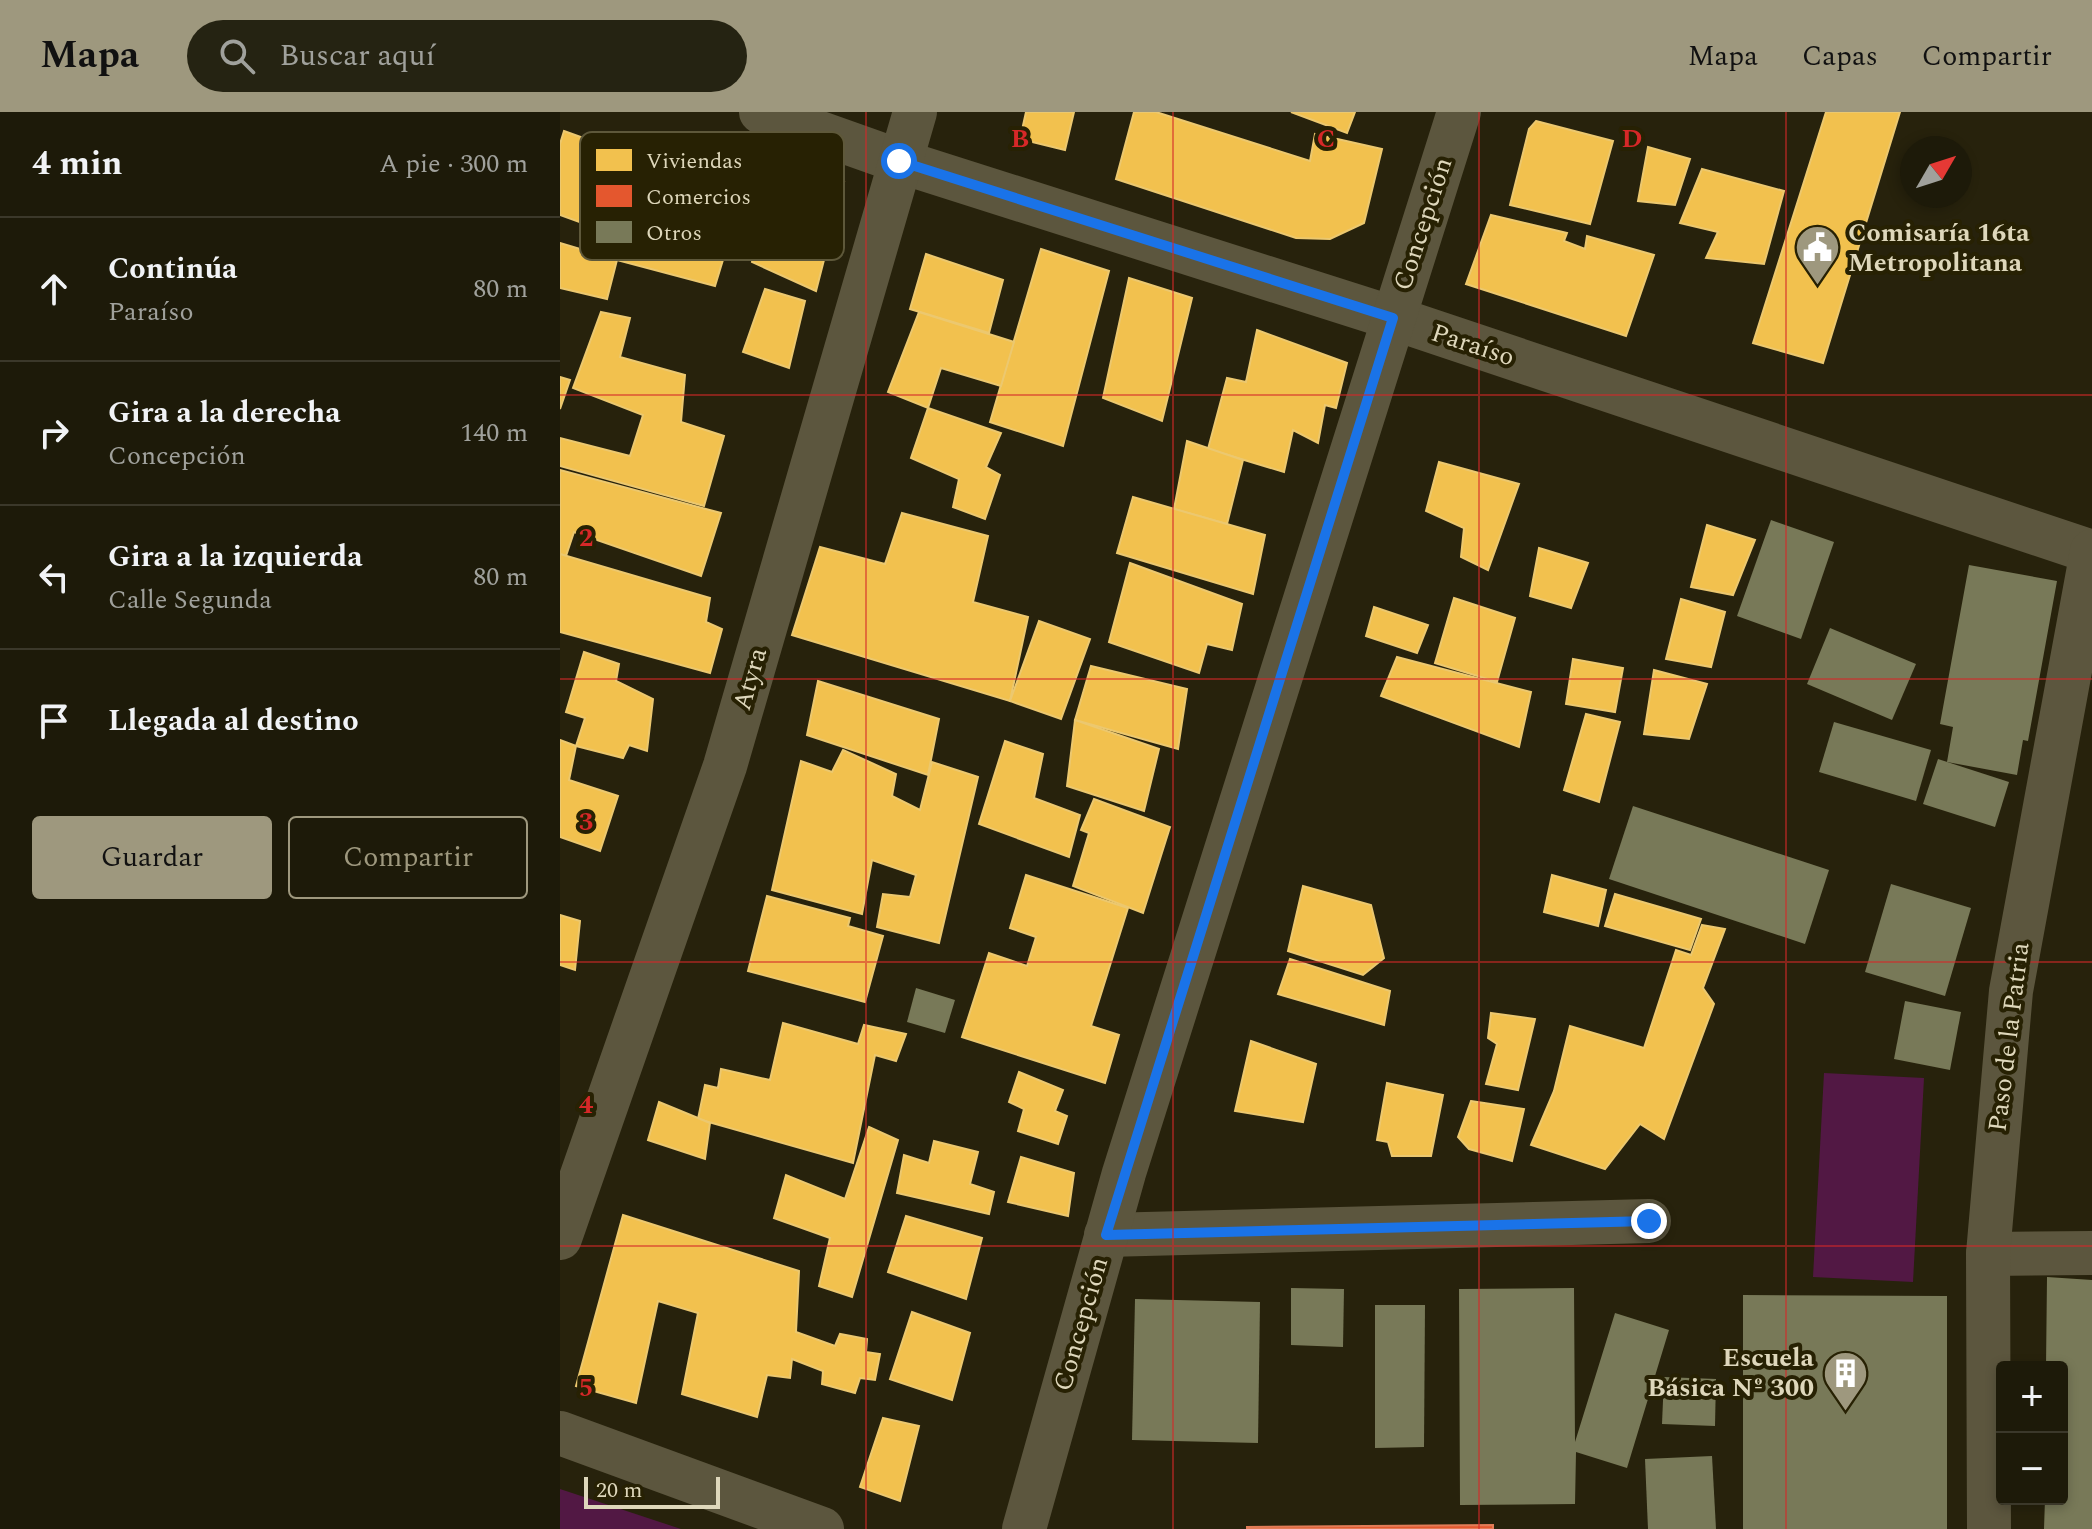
<!DOCTYPE html>
<html lang="es">
<head>
<meta charset="utf-8">
<style>
  :root { --surface:#1d1a09; --page:#252312; --text:#f1f3f6; --muted:#a0a19c; --line:#3b382a; --accent:#9e987e }
  body { margin:0; font-family:Spectral,serif; background:var(--page); color:var(--text) }
  .controls { position:absolute; right:24px; bottom:24px; display:grid; overflow:hidden; border-radius:8px; box-shadow:0 4px 12px #0003 }
  .controls button { width:72px; height:72px; display:grid; place-items:center; padding:0; border:0; border-bottom:2px solid var(--line); background:var(--surface); color:var(--text); font:40px sans-serif }
  .compass { position:absolute; left:1340px; top:24px; width:72px; height:72px; border-radius:50%; background:var(--surface); box-shadow:0 4px 12px #0003; rotate:51deg }
  .scale { position:absolute; left:24px; bottom:20px; width:136px; box-sizing:border-box; padding-left:8px; border:4px solid #ded7bb; border-top:0; font-size:22px; line-height:28px; white-space:nowrap; color:#ded7bb; -webkit-text-stroke:6px #272103; paint-order:stroke }
  .stop { position:absolute; width:24px; height:24px; margin:-18px; border:6px solid #1a73e8; border-radius:50%; background:#fff }
  .stop.end { background:#1a73e8; border-color:#fff; box-shadow:0 2px 8px #0008 }
  .list { margin:0; padding:0; list-style:none }
  h2 { display:flex; justify-content:space-between; align-items:center; height:104px; margin:0; padding:0 32px; font-size:34px }
  h2 small { font-size:26px; font-weight:400; color:var(--muted) }
  .list li { display:grid; grid-template-columns:52px 1fr auto; gap:24px; align-items:center; box-sizing:border-box; height:144px; padding:0 32px; border-top:2px solid var(--line) }
  .list b { display:block; font-size:30px; white-space:nowrap }
  .list p { margin:0; font-size:26px; white-space:nowrap; color:var(--muted) }
  .list em { font-size:26px; font-style:normal; color:var(--muted) }
  .actions { display:flex; gap:16px; padding:24px 32px }
  .actions a { flex:1; padding:18px 0; border:2px solid var(--accent); border-radius:8px; text-align:center; font-size:28px; color:var(--accent) }
  .actions .main { background:var(--accent); color:#111 }
  .icon { flex:none; width:44px; height:44px; fill:none; stroke:currentColor; stroke-width:2; stroke-linecap:round; stroke-linejoin:round }
  .map { position:relative; flex:none; width:1532px; height:1417px; overflow:hidden }
  header { display:flex; align-items:center; gap:48px; box-sizing:border-box; height:112px; padding:0 40px; background:var(--accent); color:#111 }
  header strong { font-size:38px }
  nav { display:flex; gap:44px; margin-inline-start:auto; font-size:28px }
  .search { width:560px; height:72px; background:var(--page); display:flex; align-items:center; gap:20px; box-sizing:border-box; padding:0 28px; border-radius:44px; color:var(--muted); font-size:30px }
  main { display:flex }
  aside { flex:1; background:var(--surface) }
  .map>svg:first-child { display:block }
  .green { fill:#521844 }
  .homes { fill:#f2c14e; stroke:#ecc86f; stroke-width:2 }
  .shops { fill:#e4572e; stroke:#e27d58; stroke-width:2 }
  .building { fill:#787958 }
  .lines { fill:none; stroke-linecap:round; stroke-linejoin:round }
  .minor { stroke:#5c563e; stroke-width:44 }
  .tertiary { stroke:#5c563e; stroke-width:44 }
  .route { stroke:#1a73e8; stroke-width:10 }
  .grid { fill:none; stroke:#d62828; stroke-width:2; stroke-opacity:0.55 }
  .labels { text-anchor:middle; dominant-baseline:central; stroke-width:8; stroke-linejoin:round; paint-order:stroke }
  .street-label { font-size:26px; fill:#ded7bb; stroke:#272103 }
  .poi-label { font-size:26px; font-weight:bold; fill:#ded7bb; stroke:#272103; text-anchor:start }
  .key { fill:#272103; stroke:#5e583a; stroke-width:2 }
  .key-label { font-size:22px; fill:#ded7bb }
  .grid-label { font-size:26px; text-anchor:middle; font-weight:bold; fill:#d62828; stroke:#272103; stroke-width:8; stroke-linejoin:round; paint-order:stroke }
</style>
</head>
<body>
<header>
<strong>Mapa</strong>
<div class="search"><svg class="icon" aria-label="search" viewBox="0 0 24 24"><circle cx="10" cy="10" r="6"/><path d="M15 15l6 6"/></svg>Buscar aquí</div>
<nav><a>Mapa</a><a>Capas</a><a>Compartir</a></nav>
</header>
<main>
<aside>
<h2>4 min<small>A pie · 300 m</small></h2>
<ul class="list">
<li><svg class="icon" aria-label="ahead" viewBox="0 0 24 24"><path d="M12 20V5M6 11l6-6 6 6"/></svg><div><b>Continúa</b><p>Paraíso</p></div><em>80 m</em></li>
<li><svg class="icon" aria-label="right" viewBox="0 0 24 24"><path d="M7 20v-9h11M14 6l5 5-5 5"/></svg><div><b>Gira a la derecha</b><p>Concepción</p></div><em>140 m</em></li>
<li><svg class="icon" aria-label="left" viewBox="0 0 24 24"><path d="M17 20v-9H6M10 6l-5 5 5 5"/></svg><div><b>Gira a la izquierda</b><p>Calle Segunda</p></div><em>80 m</em></li>
<li><svg class="icon" aria-label="arrive" viewBox="0 0 24 24"><path d="M6 21V4h12l-3 4 3 4H6"/></svg><div><b>Llegada al destino</b></div></li>
</ul>
<div class="actions"><a class="main">Guardar</a><a>Compartir</a></div>
</aside>
<div class="map">
<svg width="1532" height="1417" viewBox="0 0 1532 1417">
  <rect width="100%" height="100%" fill="#27220c"/>
  <!-- green -->
  <g class="green">
    <polygon points="1264,961 1364,966 1353,1170 1253,1165"/>
    <polygon points="0,1377 121,1417 0,1417"/>
  </g>
  <!-- homes -->
  <g class="homes">
    <polygon points="466,0 514,0 505,38 460,27"/>
    <polygon points="574,0 596,0 750,49 755,22 822,37 804,111 770,127 736,126 556,67"/>
    <polygon points="731,0 795,0 787,21"/>
    <polygon points="1266,0 1340,0 1263,251 1193,231"/>
    <polygon points="976,9 1053,29 1030,112 950,93 969,17"/>
    <polygon points="4,19 79,46 80,59 129,73 128,83 150,91 155,81 180,92 155,174 57,148 61,125 0,103 0,32"/>
    <polygon points="1088,35 1130,47 1115,93 1078,89"/>
    <polygon points="1142,57 1224,79 1204,152 1146,146 1158,120 1120,111"/>
    <polygon points="239,58 284,70 256,179 192,150 205,99 230,109"/>
    <polygon points="931,103 1007,121 1004,129 1025,137 1027,124 1094,143 1066,224 906,172"/>
    <polygon points="0,131 57,148 47,187 0,176"/>
    <polygon points="481,137 549,159 503,334 430,310"/>
    <polygon points="366,142 443,168 429,221 350,197"/>
    <polygon points="569,166 632,186 602,309 543,286"/>
    <polygon points="205,177 245,189 229,256 183,240"/>
    <polygon points="41,200 70,206 60,245 125,263 121,310 164,324 144,394 0,354 0,326 70,344 83,303 13,276"/>
    <polygon points="359,200 454,230 441,274 381,256 368,296 328,280"/>
    <polygon points="697,218 787,251 776,296 765,293 758,331 733,318 724,360 648,337 667,266 686,270"/>
    <polygon points="0,265 10,268 0,297"/>
    <polygon points="368,296 441,321 426,355 440,363 425,407 393,395 399,367 351,346"/>
    <polygon points="627,329 683,348 667,412 614,397"/>
    <polygon points="879,350 959,372 928,458 901,445 904,416 866,399"/>
    <polygon points="0,358 161,401 141,464 14,420 6,444 0,442"/>
    <polygon points="573,385 705,423 693,482 557,441"/>
    <polygon points="342,401 428,424 413,490 468,505 450,589 232,523 260,435 325,452"/>
    <polygon points="1147,413 1195,428 1173,483 1131,475"/>
    <polygon points="979,436 1028,451 1011,496 970,484"/>
    <polygon points="0,442 150,486 146,510 162,517 150,561 0,520"/>
    <polygon points="570,451 682,492 672,538 647,532 639,561 549,530"/>
    <polygon points="894,486 955,506 937,570 875,551"/>
    <polygon points="1121,487 1165,500 1151,555 1106,547"/>
    <polygon points="814,495 868,513 857,541 806,524"/>
    <polygon points="479,509 530,527 501,607 450,589"/>
    <polygon points="24,540 59,552 56,569 93,587 87,639 69,633 63,646 16,634 25,606 6,600"/>
    <polygon points="837,545 971,580 959,635 821,584"/>
    <polygon points="1013,547 1063,556 1055,600 1006,592"/>
    <polygon points="531,554 627,577 618,637 515,608"/>
    <polygon points="1094,558 1147,572 1129,627 1084,622"/>
    <polygon points="258,569 379,607 368,663 247,623"/>
    <polygon points="1026,602 1060,610 1039,690 1004,678"/>
    <polygon points="515,608 599,637 584,699 507,674"/>
    <polygon points="0,628 16,634 9,668 58,684 40,739 0,725"/>
    <polygon points="445,629 483,642 474,686 520,703 509,745 419,712"/>
    <polygon points="283,638 336,662 332,684 360,698 372,650 418,665 379,831 317,815 323,782 350,785 356,763 312,748 302,802 212,778 241,649 272,660"/>
    <polygon points="534,687 610,715 583,801 513,774 529,721 521,718"/>
    <polygon points="466,763 568,796 531,914 559,923 545,971 402,925 429,841 467,854 476,825 450,816"/>
    <polygon points="992,763 1046,778 1038,814 984,800"/>
    <polygon points="743,774 811,793 824,846 803,863 728,839"/>
    <polygon points="1055,782 1141,807 1130,838 1045,814"/>
    <polygon points="207,784 290,806 288,814 323,824 305,890 188,859"/>
    <polygon points="0,803 20,809 15,858 0,853"/>
    <polygon points="1142,813 1165,817 1143,876 1154,892 1104,1027 1080,1012 1045,1057 971,1033 994,979 1010,914 1084,936 1116,838 1131,843"/>
    <polygon points="730,847 830,879 824,913 718,882"/>
    <polygon points="931,901 975,907 958,978 926,972 937,932 928,926"/>
    <polygon points="223,911 298,932 304,913 346,922 336,949 315,943 293,1051 138,1007 145,973 158,976 161,957 210,968"/>
    <polygon points="691,929 756,952 743,1010 675,999"/>
    <polygon points="459,960 503,978 495,999 507,1004 498,1032 458,1019 464,997 449,990"/>
    <polygon points="827,971 883,983 871,1044 832,1044 828,1030 817,1028"/>
    <polygon points="911,989 964,997 952,1049 909,1037 898,1025"/>
    <polygon points="99,990 150,1011 145,1047 88,1028"/>
    <polygon points="309,1015 338,1028 292,1185 259,1174 270,1126 214,1106 226,1063 285,1087"/>
    <polygon points="374,1029 418,1040 410,1072 434,1080 429,1102 337,1081 344,1043 369,1051"/>
    <polygon points="461,1045 514,1061 508,1104 448,1090"/>
    <polygon points="63,1103 239,1159 236,1220 275,1234 280,1222 307,1227 306,1240 320,1242 315,1268 300,1266 295,1281 262,1272 263,1259 232,1247 230,1266 207,1263 197,1305 122,1282 138,1201 98,1189 76,1291 16,1274"/>
    <polygon points="346,1104 422,1126 406,1187 328,1160"/>
    <polygon points="352,1200 410,1221 392,1288 330,1267"/>
    <polygon points="323,1306 359,1314 340,1389 300,1375"/>
  </g>
  <!-- shops -->
  <polygon class="shops" points="933,1413 933,1417 687,1417 687,1415"/>
  <!-- building -->
  <g class="building">
    <polygon points="1211,408 1274,430 1241,527 1177,504"/>
    <polygon points="1409,453 1497,469 1468,629 1463,628 1457,663 1387,650 1393,615 1380,612"/>
    <polygon points="1270,516 1356,552 1332,608 1247,572"/>
    <polygon points="1274,610 1371,638 1356,689 1259,660"/>
    <polygon points="1378,647 1449,670 1435,715 1363,692"/>
    <polygon points="1073,694 1269,758 1245,832 1049,767"/>
    <polygon points="1331,772 1411,796 1385,884 1305,860"/>
    <polygon points="356,876 395,888 385,921 347,910"/>
    <polygon points="1345,889 1401,900 1390,958 1334,947"/>
    <polygon points="1487,1165 1532,1168 1532,1417 1484,1417 1485,1387 1502,1387 1502,1255 1486,1255"/>
    <polygon points="731,1176 784,1177 783,1235 731,1233"/>
    <polygon points="1014,1176 1015,1330 1055,1201 1109,1218 1067,1356 1016,1340 1015,1392 900,1393 899,1177"/>
    <polygon points="1183,1183 1387,1184 1387,1417 1183,1417"/>
    <polygon points="575,1187 700,1190 698,1331 572,1328"/>
    <polygon points="815,1193 865,1193 864,1335 815,1336"/>
    <polygon points="1104,1265 1156,1267 1155,1314 1102,1312"/>
    <polygon points="1152,1344 1156,1417 1088,1417 1085,1347"/>
  </g>
  <g class="lines">
    <!-- minor -->
    <g class="minor">
      <polyline points="201,0 339,49 833,206 1532,440"/>
      <polyline points="546,1123 1089,1109"/>
      <polyline points="0,1126 165,654 355,0"/>
      <polyline points="1428,1142 1532,1141"/>
    </g>
    <!-- tertiary -->
    <g class="tertiary">
      <polyline points="0,1321 262,1417"/>
      <polyline points="464,1417 564,1061 899,0"/>
      <polyline points="1429,1417 1428,1142 1451,879 1532,439"/>
    </g>
  </g>
  <g class="lines">
    <!-- route -->
    <polyline class="route" points="339,49 833,206 546,1123 1089,1109"/>
  </g>
  <!-- grid -->
  <path class="grid" d="M306,0V1417M613,0V1417M919,0V1417M1226,0V1417M0,283H1532M0,567H1532M0,850H1532M0,1134H1532"/>
  <!-- icons -->
  <defs>
    <symbol id="civic-pin" viewBox="-11 -11 22 30"><path d="M0 17L-7.5 6A9.5 9.5 0 1 1 7.5 6Z" fill="#9e987e" stroke="#272103"/><path d="M-.6-6.5H3V-4.5H.6V-3L4-1V1h2V6H-6V1h2V-1L-.6-3ZM-1.2 2.5V6h2.4V2.5Z" fill="#fff"/></symbol>
    <symbol id="building-pin" viewBox="-11 -11 22 30"><path d="M0 17L-7.5 6A9.5 9.5 0 1 1 7.5 6Z" fill="#9e987e" stroke="#272103"/><path d="M-4-6H4V6H1V3H-1V6H-4ZM-2.5-4.3h1.7v1.8h-1.7ZM.8-4.3h1.7v1.8H.8ZM-2.5-1h1.7V.8h-1.7ZM.8-1h1.7V.8H.8Z" fill="#fff"/></symbol>
  </defs>
  <g fill-rule="evenodd">
    <use href="#civic-pin" x="1232" y="110" width="51" height="69"/>
    <use href="#building-pin" x="1260" y="1236" width="51" height="69"/>
  </g>
  <g class="labels">
    <!-- street labels -->
    <g class="street-label">
      <text transform="translate(863 112) rotate(-72)">Concepción</text>
      <text transform="translate(913 233) rotate(18)">Paraíso</text>
      <text transform="translate(190 567) rotate(-74)">Atyra</text>
      <text transform="translate(1449 925) rotate(-83)">Paso de la Patria</text>
      <text transform="translate(521 1212) rotate(-74)">Concepción</text>
    </g>
    <!-- poi labels -->
    <g class="poi-label">
      <text x="1288" y="121">Comisaría 16ta<tspan x="1288" dy="30">Metropolitana</tspan></text>
      <text x="1254" y="1246" text-anchor="end">Escuela<tspan x="1254" dy="30">Básica Nº 300</tspan></text>
    </g>
  </g>
  <!-- legend -->
  <rect x="20" y="20" width="264" height="128" rx="12" class="key"/>
  <rect x="36" y="37" width="36" height="22" fill="#f2c14e"/>
  <rect x="36" y="73" width="36" height="22" fill="#e4572e"/>
  <rect x="36" y="109" width="36" height="22" fill="#787958"/>
  <g class="key-label">
    <text x="86" y="56">Viviendas</text>
    <text x="86" y="92">Comercios</text>
    <text x="86" y="128">Otros</text>
  </g>
  <g class="grid-label">
    <text x="460" y="35">B</text>
    <text x="766" y="35">C</text>
    <text x="1072" y="35">D</text>
    <text x="26" y="434">2</text>
    <text x="26" y="718">3</text>
    <text x="26" y="1001">4</text>
    <text x="26" y="1284">5</text>
  </g>
</svg>
<div class="controls">
<button>+</button>
<button>−</button>
</div>
<svg class="compass" viewBox="-18 -18 36 36"><path d="M0-13l5 13h-10z" fill="#e53935"/><path d="M0 13l5-13h-10z" fill="#a0a19c"/></svg>
<div class="scale">20 m</div>
<div class="stop" style="left:339px;top:49px"></div>
<div class="stop end" style="left:1089px;top:1109px"></div>
</div>
</main>
</body>
</html>
